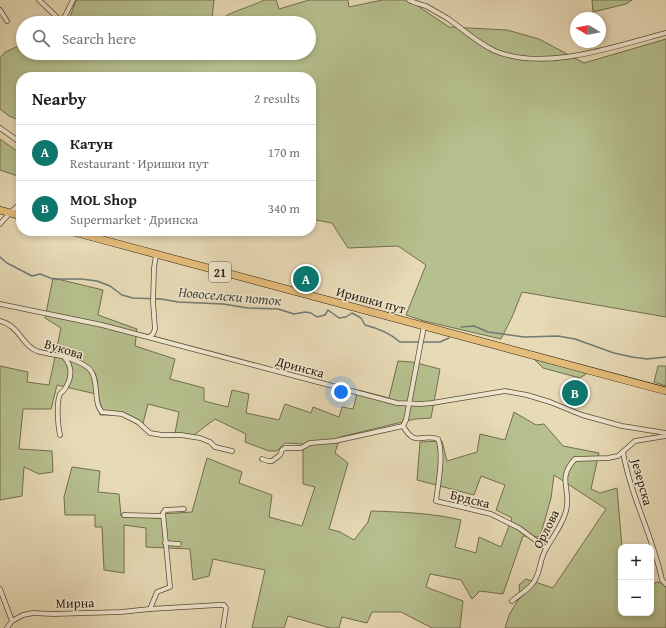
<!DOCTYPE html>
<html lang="en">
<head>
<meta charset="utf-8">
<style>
  :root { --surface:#fff; --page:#f6f6f6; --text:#222; --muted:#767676; --line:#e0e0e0; --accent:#0f766e }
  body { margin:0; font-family:"Gentium Book Plus",serif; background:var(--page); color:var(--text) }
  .controls { position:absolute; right:12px; bottom:12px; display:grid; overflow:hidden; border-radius:8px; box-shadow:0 2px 6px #0003 }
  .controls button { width:36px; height:36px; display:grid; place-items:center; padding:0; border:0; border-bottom:1px solid var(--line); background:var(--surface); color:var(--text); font:20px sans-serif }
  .compass { position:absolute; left:570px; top:12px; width:36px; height:36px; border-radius:50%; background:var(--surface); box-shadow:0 2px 6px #0003; rotate:280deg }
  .you { position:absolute; left:341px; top:392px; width:14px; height:14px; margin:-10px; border:3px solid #fff; border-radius:50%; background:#1a73e8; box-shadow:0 0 0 6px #1a73e833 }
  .badge { display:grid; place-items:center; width:26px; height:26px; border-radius:50%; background:var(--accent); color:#fff; font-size:13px; font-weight:700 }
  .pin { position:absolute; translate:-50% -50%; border:2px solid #fff; box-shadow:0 1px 4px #0006 }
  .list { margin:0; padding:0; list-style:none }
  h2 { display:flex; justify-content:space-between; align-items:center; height:52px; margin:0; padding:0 16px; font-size:17px }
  h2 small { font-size:13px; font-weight:400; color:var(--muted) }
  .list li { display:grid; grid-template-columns:26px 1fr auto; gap:12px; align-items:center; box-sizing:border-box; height:56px; padding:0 16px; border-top:1px solid var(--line) }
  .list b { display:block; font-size:15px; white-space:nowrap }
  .list p { margin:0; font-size:13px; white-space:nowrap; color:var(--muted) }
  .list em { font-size:13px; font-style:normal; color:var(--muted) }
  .icon { flex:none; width:22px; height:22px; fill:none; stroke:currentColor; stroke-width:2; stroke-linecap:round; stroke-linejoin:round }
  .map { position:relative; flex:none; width:666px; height:628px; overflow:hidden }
  .search { position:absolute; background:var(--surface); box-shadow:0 2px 6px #0003; left:16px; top:16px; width:300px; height:44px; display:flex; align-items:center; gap:10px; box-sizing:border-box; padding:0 14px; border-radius:22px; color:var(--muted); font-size:15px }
  .panel { position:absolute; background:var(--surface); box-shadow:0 2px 6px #0003; left:16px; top:72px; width:300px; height:164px; border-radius:16px }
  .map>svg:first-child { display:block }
  .green { fill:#b6c08e; stroke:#726e4e }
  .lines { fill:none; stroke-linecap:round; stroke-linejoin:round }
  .stream { stroke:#6f7a74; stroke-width:1.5 }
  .street-casing { stroke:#5c4c37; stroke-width:5.5 }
  .primary-casing { stroke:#2d1d0d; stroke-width:8 }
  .street { stroke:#efe7d0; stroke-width:4 }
  .primary { stroke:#e4bd7b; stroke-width:7 }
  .labels { text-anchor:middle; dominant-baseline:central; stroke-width:3; stroke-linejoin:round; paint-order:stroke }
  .shield { fill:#efe7d0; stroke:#675a48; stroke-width:1 }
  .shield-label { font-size:12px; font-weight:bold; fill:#2d1d0d }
  .street-label { font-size:13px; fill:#2d1d0d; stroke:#efe7d0 }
  .water-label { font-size:14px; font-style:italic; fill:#4e4c41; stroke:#efe7d0 }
</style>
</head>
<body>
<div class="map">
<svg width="666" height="628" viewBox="0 0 666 628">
  <rect width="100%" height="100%" fill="#e7dab6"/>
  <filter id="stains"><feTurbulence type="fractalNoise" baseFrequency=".005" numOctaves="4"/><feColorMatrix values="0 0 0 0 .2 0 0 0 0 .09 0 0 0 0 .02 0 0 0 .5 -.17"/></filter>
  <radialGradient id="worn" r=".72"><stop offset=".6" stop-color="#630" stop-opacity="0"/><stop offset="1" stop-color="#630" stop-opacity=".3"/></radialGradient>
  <!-- green -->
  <g class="green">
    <polygon points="76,0 214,0 212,18 203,23 68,23"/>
    <path d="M264,0H276L279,9L309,0H348L349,7L382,0H409L449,27L507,30L539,39L584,63L666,39V317L522,292L512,317L501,339L424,321L406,315L426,265L398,246L348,248L332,223L311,219V77H21V121L9,116L0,109V58L5,52L23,44V53H309V23H217C224,13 251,7 264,0Z"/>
    <polygon points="592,0 632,0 626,4 593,12"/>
    <polygon points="0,139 21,154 21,177 0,170"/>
    <path d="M53,278L103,290L98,315L137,329L135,346L175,359L170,379L204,388V401L228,407L232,390L249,394L246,413L279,420L285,404L311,413L313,407L339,417L342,407L353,409L358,390L389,398L398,361L412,362L440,369L431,418L415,419L340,437L335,453L348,463L329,529L340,532L354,540L368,522L371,511C402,512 432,513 461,520L455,547L476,553L479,537L501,547L512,518L496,510L505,485L481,476L474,495L417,480L420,442L442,441L447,461L477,452L480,434L505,440L514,412L536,425L544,424L563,446L599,453L591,489L600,493L617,488L622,547L621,613H651V585L657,582L666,584V628H505L509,615L520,597L519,585L526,579L553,588L606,509L554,475L551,498L540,537L523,536L503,594L480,591L472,599L461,580L430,574L426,587L463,601L460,628H432L401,612H372L367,623L342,617L339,628H330L288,616L284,628H252L265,570L213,559L209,576L193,580L190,549L146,547V528L124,525V573L104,570L102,527H95V515H65L64,497L72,467L100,471L98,492L119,494L121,516L161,518L160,514L192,512L207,458L242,472L239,483L272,495L269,517L302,526L315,487L303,484V444L285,443L277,451H269L245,442L246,434L215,419L194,435L175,433L179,412L148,404L142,427L121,415H100L96,394L57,385L51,409H23L19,449L52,451L53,472L39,474L24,467L22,496L0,500V366L28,372L27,382L49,385L61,328L45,318Z"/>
    <polygon points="531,356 589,372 580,378 543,368"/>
    <polygon points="658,366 666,366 666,386 654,382"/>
  </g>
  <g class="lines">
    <!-- stream -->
    <g class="stream">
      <path d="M0,257L7,263L32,276L40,274L53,279H81L97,281L110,286L122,295L133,298L161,299L178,302L223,304L248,308L278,309L294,314L305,312L311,313L317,317L325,315L328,310L339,318L346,317L352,313L361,318L365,325C377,328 390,333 400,342H440L449,338"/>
      <polyline points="461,327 474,326 488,332 524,337 558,336 575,339 614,353 632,357 647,359 666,357"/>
    </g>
    <defs>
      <g id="street">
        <polyline points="39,0 62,22 73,0"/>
        <path d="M409,0C414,3 420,4 426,6C433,10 440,14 447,18C463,29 477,43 495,51C546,72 615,46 666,33"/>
        <polyline points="0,10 7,21"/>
        <polyline points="0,128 21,143"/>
        <polyline points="0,224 10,213 21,203"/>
        <polyline points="0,304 102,325 397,403 421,404 432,403 505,391 527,395 550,402 582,415 622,426 666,433"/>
        <path d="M0,321C20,326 22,346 37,351C45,354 54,354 61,356C68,357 88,365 91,371C99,381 93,403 102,412L122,414L138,422L150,433L162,435H181L200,438L210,442L215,447L232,451"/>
        <polyline points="149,337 153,334 155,329 153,302 154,268 156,255"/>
        <path d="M403,426C416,448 420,433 438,439C444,454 438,485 436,501L491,514L519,528L546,548"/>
        <polyline points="403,426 406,420 424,326"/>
        <path d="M60,435C58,426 56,403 60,394C62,392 65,390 66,387C72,377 72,367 65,358"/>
        <path d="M623,452C631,498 653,536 662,580L666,584"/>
        <polyline points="262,459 268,461 272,461 280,455 282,450 285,448 301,448 310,443 335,441 403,426"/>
        <polyline points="124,515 162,516"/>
        <polyline points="165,543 179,544"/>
        <polyline points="0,589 12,621"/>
        <path d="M512,601C519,595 528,590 533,583C541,573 539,560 546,549C553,536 562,526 566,511C572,490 556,479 575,459L608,458L618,456L635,441L666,436"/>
        <polyline points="150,609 157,592 170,587 163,513 165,510 184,509"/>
        <polyline points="7,628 12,621 23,615 33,613 53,614 121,612 150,609 218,605 224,605 226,608 223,628"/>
      </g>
      <g id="primary">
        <polyline points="0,210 21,216"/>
        <polyline points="70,231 666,391"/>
      </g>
    </defs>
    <!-- street casing -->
    <use href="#street" class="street-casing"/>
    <!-- primary casing -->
    <use href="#primary" class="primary-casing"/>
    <!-- street -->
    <use href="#street" class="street"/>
    <!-- primary -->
    <use href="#primary" class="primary"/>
  </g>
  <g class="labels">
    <!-- shield labels -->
    <rect class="shield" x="209" y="262" width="22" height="20" rx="3"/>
    <g class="shield-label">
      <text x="220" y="272">21</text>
    </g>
    <!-- street labels -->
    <g class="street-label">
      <text transform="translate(371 300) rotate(15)">Иришки пут</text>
      <text transform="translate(64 349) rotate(17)">Вукова</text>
      <text transform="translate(300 367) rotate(15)">Дринска</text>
      <text transform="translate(642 482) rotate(74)">Језерска</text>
      <text transform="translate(470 499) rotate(14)">Брдска</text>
      <text transform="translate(546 529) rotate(-63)">Орлова</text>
      <text transform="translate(75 603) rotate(-1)">Мирна</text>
    </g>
    <!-- water labels -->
    <g class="water-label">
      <text transform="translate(230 296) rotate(5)">Новоселски поток</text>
    </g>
  </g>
  <rect width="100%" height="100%" filter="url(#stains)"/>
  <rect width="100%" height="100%" fill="url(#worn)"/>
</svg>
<div class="controls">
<button>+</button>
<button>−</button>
</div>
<svg class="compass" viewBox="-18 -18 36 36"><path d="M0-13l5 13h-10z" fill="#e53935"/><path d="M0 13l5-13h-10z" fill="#767676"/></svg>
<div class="you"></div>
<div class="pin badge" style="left:306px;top:279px">A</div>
<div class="pin badge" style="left:575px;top:393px">B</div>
<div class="search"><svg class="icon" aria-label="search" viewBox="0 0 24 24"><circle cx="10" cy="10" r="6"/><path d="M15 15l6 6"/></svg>Search here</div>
<section class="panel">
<h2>Nearby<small>2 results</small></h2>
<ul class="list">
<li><span class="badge">A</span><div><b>Катун</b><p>Restaurant · Иришки пут</p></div><em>170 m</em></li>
<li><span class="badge">B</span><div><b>MOL Shop</b><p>Supermarket · Дринска</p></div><em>340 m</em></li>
</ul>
</section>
</div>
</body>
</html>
